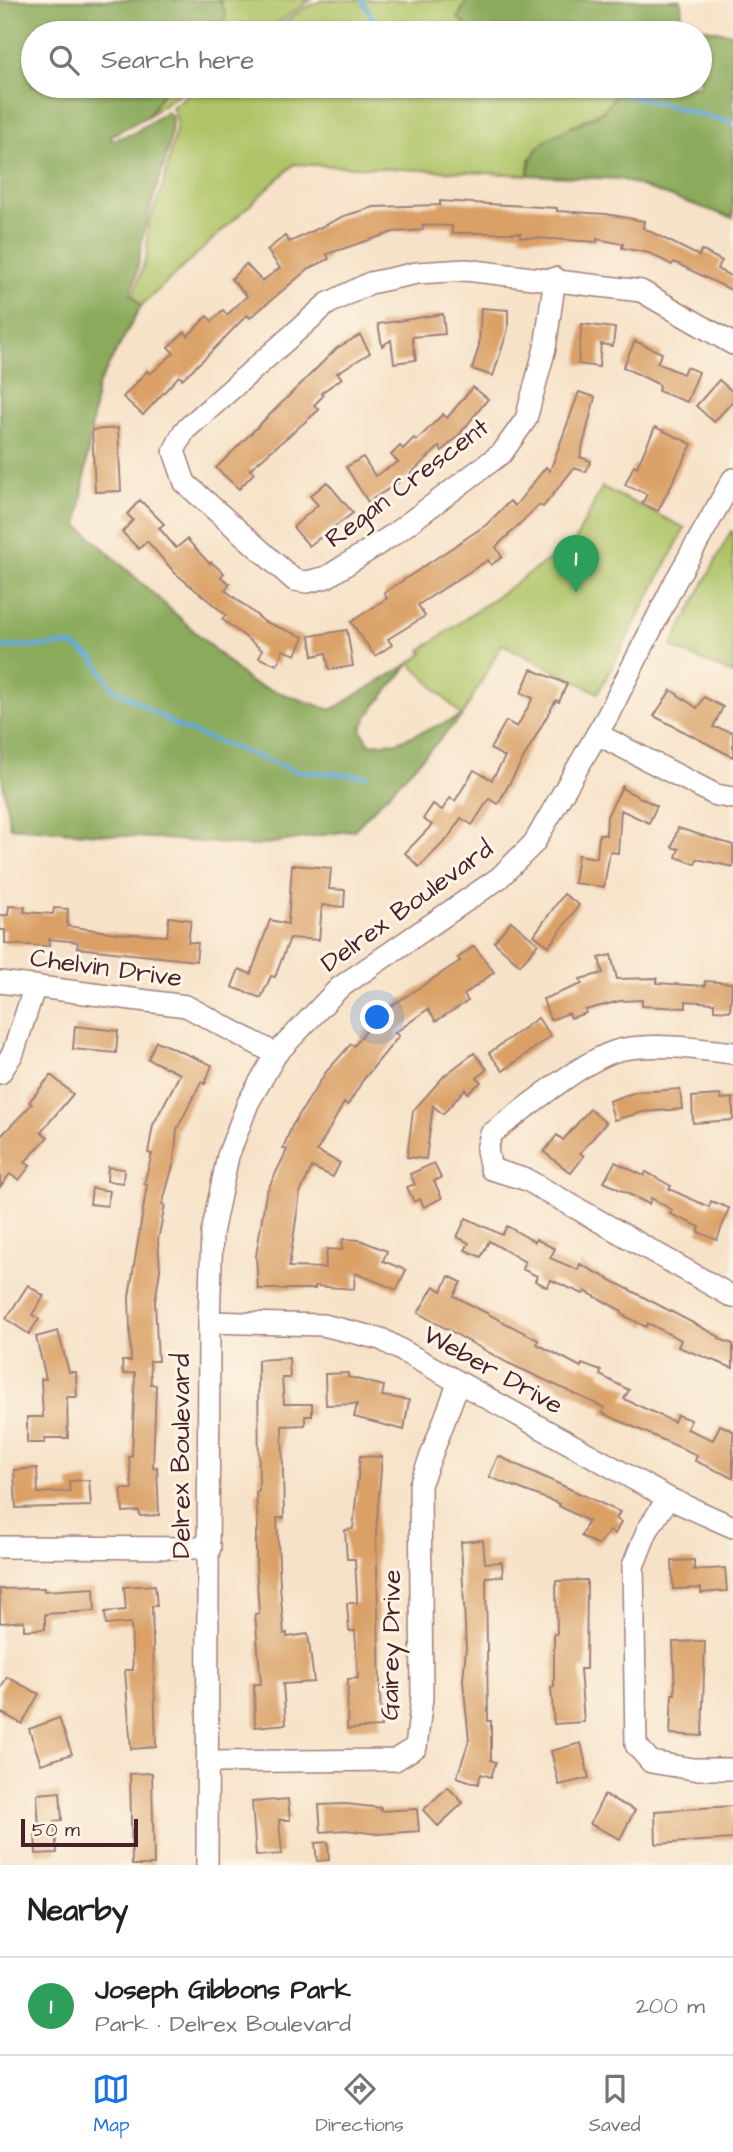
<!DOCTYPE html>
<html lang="en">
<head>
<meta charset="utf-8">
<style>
  :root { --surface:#fff; --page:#f6f6f6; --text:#222; --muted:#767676; --line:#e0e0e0; --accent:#1a73e8 }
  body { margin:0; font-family:"Architects Daughter",sans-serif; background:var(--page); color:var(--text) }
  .scale { position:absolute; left:21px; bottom:18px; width:117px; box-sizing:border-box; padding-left:7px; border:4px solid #4a1f2b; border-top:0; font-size:19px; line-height:24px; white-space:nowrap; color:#4a1f2b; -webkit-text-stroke:5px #fcf5e5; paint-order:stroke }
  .you { position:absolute; left:378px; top:1018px; width:24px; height:24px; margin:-18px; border:5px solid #fff; border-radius:50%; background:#1a73e8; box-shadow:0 0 0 10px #1a73e833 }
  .badge { display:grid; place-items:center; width:46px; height:46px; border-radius:50%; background:var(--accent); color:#fff; font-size:23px; font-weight:700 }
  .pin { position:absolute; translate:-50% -58px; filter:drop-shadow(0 2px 4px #0008) }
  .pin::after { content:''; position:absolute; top:37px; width:24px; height:21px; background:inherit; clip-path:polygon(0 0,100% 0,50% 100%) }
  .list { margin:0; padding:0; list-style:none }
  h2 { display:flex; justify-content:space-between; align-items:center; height:91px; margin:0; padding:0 28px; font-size:30px }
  h2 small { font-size:23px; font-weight:400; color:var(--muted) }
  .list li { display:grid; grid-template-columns:46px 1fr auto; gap:21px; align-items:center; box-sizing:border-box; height:98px; padding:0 28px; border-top:2px solid var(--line) }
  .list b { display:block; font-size:26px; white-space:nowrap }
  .list p { margin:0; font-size:23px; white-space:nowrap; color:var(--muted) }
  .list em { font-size:23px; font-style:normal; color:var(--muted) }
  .icon { flex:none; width:38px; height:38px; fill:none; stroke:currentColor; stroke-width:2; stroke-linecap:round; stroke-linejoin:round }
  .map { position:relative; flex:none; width:733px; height:1865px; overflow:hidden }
  .search { position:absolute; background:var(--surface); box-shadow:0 2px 5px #0004; left:21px; right:21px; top:21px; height:77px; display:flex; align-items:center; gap:18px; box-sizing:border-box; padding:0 24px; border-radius:38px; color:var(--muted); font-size:26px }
  .sheet { height:189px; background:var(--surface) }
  nav { display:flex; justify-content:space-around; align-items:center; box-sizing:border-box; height:98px; border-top:2px solid var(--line); background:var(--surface); font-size:19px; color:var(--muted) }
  nav a { display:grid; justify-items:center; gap:4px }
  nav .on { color:var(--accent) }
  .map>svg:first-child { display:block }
  .green { fill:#afc468; stroke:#7c724a; stroke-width:2 }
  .forest { fill:#8baa5c; stroke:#6a6444; stroke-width:2 }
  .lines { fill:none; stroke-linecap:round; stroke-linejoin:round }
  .stream { stroke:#60abd8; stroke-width:4.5 }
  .building { fill:#daa066 }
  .minor-casing { stroke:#a0807a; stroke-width:24 }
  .minor { stroke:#fff; stroke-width:21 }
  .labels { text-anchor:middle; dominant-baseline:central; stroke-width:6; stroke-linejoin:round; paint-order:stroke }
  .street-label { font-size:26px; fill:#4a1f2b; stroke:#fcf5e5 }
</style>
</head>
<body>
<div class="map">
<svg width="733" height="1865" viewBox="0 0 733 1865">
  <rect width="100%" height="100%" fill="#fcf5e5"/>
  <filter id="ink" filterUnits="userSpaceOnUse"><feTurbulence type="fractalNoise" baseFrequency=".0143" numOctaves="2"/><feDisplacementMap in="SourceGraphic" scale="14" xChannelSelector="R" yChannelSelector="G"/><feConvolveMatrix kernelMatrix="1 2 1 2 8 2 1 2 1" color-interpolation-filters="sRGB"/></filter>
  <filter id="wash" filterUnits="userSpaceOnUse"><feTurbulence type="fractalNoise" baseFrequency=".00686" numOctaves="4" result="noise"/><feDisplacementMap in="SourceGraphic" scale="28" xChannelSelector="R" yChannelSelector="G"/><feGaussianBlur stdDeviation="1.57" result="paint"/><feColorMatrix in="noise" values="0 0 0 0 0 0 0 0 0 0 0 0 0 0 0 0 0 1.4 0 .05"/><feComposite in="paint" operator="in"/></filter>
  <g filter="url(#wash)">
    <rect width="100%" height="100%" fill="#f6e2c8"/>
    <!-- green -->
    <g class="green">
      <polygon points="220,0 311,0 263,33 221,33"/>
      <polygon points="323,0 467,0 458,18 476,33 270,33 303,9"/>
      <polygon points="166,86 189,86 148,116"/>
      <polygon points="199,86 622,86 605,109 572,126 529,159 528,175 294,164 141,306 133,297 147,254 148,224 163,187 176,129 177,120 172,107"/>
      <polygon points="602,487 685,528 598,693 502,644 462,716 410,663 423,654 421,650 575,541"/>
      <polygon points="731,531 733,532 733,674 671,647"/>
    </g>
    <!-- forest -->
    <g class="forest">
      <path d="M0,0H220L226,15L221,33H33V86H167L148,116L110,136L112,140L132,134L166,112L172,116C172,153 155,188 146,223C139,247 140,269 131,293L141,306L97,387L78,525L251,683L331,710L410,663L368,715L361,730L370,744L397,742L462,716L354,830L254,846L10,827L0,765Z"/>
      <path d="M467,0H681L682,24L733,34V218L620,179L528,175C531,127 581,133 606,108C612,102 617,93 621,86H700V33H476L458,18Z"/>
    </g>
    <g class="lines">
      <!-- stream -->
      <g class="stream">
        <polyline points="362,0 375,22 388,33"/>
        <polyline points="594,86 733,123"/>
        <polyline points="0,647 72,645 93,658 112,687 181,728 296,771 367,776"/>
      </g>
    </g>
    <g id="blocks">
      <!-- building -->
      <g class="building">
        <polygon points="440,201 557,208 557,211 606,214 644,221 643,228 699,256 701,250 722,261 717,269 733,277 733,291 674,262 672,265 649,253 622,248 623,244 597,239 597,242 520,237 521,233 452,233 452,226 422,225 423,230 393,232 327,254 329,259 308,269 250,318 247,315 206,357 182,379 179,376 143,415 123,397 147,371 150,374 174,353 168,347 185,332 188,336 207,316 212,321 223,310 227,315 247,296 231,279 246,264 262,281 280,268 267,250 285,236 290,242 344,216 374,207 440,205"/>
        <polygon points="481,308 508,310 508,329 493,376 472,369 479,346"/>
        <polygon points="443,314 445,334 412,337 416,360 394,363 391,340 382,346 378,324"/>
        <polygon points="582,324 615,328 613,346 601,344 599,367 578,364"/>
        <polygon points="360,335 370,353 337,373 342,378 321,393 323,396 314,405 319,410 250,469 254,473 239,489 216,468 337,348"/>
        <polygon points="635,341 662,353 657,363 683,374 686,367 699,372 687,402 658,391 660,385 623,367"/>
        <polygon points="719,380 733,392 733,401 714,422 696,406"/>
        <polygon points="473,387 488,399 459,435 442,451 439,447 407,477 368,502 346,467 363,457 375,476 398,462 391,455 400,446 403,449 414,438 416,441 443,414 447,418"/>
        <polygon points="579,392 595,397 580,457 591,461 586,472 574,468 543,507 539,505 496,547 502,557 491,565 488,560 418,605 425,616 388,639 392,645 375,656 351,622 387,598 384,593 486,525 510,501 515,506 546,467 550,471"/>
        <polygon points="655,427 692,444 658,511 642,504 647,494 625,485 634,465 637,467"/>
        <polygon points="118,428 121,491 95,492 92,430"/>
        <polygon points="327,482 353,513 309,546 293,527 318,505 310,496"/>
        <polygon points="140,500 164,524 159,528 176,548 187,539 210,564 211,562 224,573 221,577 230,584 225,590 265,622 304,637 296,655 283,650 277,665 259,658 262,650 222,619 226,615 175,573 147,541 139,549 122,532 133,520 127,514"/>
        <polygon points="347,630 353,666 329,670 326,653 313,656 310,636"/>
        <polygon points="531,669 567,684 559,702 556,700 498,804 489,799 472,825 461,818 448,838 419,867 405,853 432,825 423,819 433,804 442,810 450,798 455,801 474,770 492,780 505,757 490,749 506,721 517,727 533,698 521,693"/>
        <polygon points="671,690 697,708 704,697 723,707 713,727 733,732 733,757 654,716"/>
        <polygon points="623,785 623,789 657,806 649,823 621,810 618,853 610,852 604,887 574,883 578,855 597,858 599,834 606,835 607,816"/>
        <polygon points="678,828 733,845 733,867 697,859 695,864 676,857 679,849 672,847"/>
        <polygon points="292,865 331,868 329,889 345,890 344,907 322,905 319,940 290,938 275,977 271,976 261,998 232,987 239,969 251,974 270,920 288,924"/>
        <polygon points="564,894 579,905 549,946 534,935"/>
        <polygon points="9,906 25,907 24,912 53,914 54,908 68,909 67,926 116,933 167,936 169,917 191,920 188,942 198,943 196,961 77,948 78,942 49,939 49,946 5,944 5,930 0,930 0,915 8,915"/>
        <polygon points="511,921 538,944 520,965 494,942"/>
        <polygon points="474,946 494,972 464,995 468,1001 436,1021 428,1009 395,1033 399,1036 363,1080 348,1105 344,1103 317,1151 340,1163 333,1177 312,1167 300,1193 289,1267 325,1268 327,1249 342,1250 343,1239 360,1240 387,1251 383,1261 406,1270 397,1290 355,1273 354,1289 315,1286 315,1289 258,1289 256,1256 266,1193 287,1150 283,1148 292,1126 326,1072 351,1044 354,1046 379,1014 460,961 458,958"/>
        <polygon points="611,955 617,979 657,978 657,983 705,986 705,981 732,983 730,1011 714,1010 714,1003 686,1001 686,1008 642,1006 642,1000 620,1001 585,1010 586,1013 571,1018 569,1013 550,1020 543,999 582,984 580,979 603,973 599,958"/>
        <polygon points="538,1018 551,1036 503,1071 489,1053"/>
        <polygon points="75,1026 118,1031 116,1053 73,1049"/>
        <polygon points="156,1041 212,1065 205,1084 201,1082 177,1129 174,1162 162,1205 165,1205 158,1240 160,1270 155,1302 158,1361 150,1361 151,1384 156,1385 153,1468 157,1467 159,1515 140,1516 139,1511 123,1512 121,1489 132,1489 129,1457 132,1456 135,1373 123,1374 122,1361 131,1361 129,1297 147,1185 144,1184 152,1154 148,1153 153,1125 180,1074 148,1059"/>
        <polygon points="474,1053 487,1069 477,1078 481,1082 468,1093 465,1089 443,1114 433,1106 426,1159 407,1157 413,1111 444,1076"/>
        <polygon points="51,1075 73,1094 41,1132 48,1137 25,1162 30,1166 19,1180 10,1174 0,1187 0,1137 32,1104 29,1102"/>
        <polygon points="680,1089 682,1109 643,1112 614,1120 609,1101 636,1092"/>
        <polygon points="720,1095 721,1099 733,1098 733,1120 693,1123 692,1097"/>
        <polygon points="590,1109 606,1123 580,1153 584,1156 571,1173 544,1152 557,1135 563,1140"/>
        <polygon points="615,1162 644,1176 646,1172 671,1186 669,1189 709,1207 711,1201 729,1208 717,1240 698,1232 700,1227 670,1214 672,1210 651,1198 649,1204 604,1182"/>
        <polygon points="434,1163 441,1178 434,1181 442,1198 424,1207 420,1199 414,1202 407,1187 415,1184 410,1174"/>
        <polygon points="108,1167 124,1169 123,1183 107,1181"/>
        <polygon points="92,1188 110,1191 107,1206 90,1204"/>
        <polygon points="466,1218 502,1235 507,1226 535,1242 536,1239 555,1249 550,1258 578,1270 580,1264 720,1337 719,1339 733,1344 733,1368 678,1347 681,1340 648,1323 646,1327 621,1314 622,1311 585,1291 583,1294 551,1280 547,1287 535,1281 537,1276 522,1269 525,1262 489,1241 481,1257 465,1250 469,1243 457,1237"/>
        <polygon points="449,1276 461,1282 454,1296 538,1340 537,1344 581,1367 582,1364 601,1371 600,1375 629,1390 624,1399 674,1422 677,1415 691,1420 687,1429 713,1440 720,1425 733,1431 733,1478 695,1461 697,1455 602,1413 605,1408 508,1363 418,1313 434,1286 442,1291"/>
        <polygon points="28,1285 44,1296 32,1315 39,1319 29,1334 6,1319"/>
        <polygon points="58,1331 69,1372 76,1372 77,1397 67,1397 68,1438 45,1438 45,1443 27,1443 27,1417 43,1417 41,1379 46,1379 36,1337"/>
        <polygon points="289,1358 290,1378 282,1378 284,1404 312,1404 312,1416 305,1416 305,1425 282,1426 284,1518 277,1518 280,1586 284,1634 287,1633 287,1637 308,1634 314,1682 283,1684 286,1724 255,1727 254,1684 261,1684 255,1614 259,1614 256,1563 256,1531 258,1531 256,1492 259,1491 258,1360"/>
        <polygon points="348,1373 348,1377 384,1386 382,1396 409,1400 404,1430 354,1417 357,1404 326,1405 325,1374"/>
        <polygon points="360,1456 382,1457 376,1532 381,1727 347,1729 348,1679 358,1678 355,1631 349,1631 347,1603 357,1603 357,1595 355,1559 347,1559 345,1530 353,1529"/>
        <polygon points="498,1456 620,1512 616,1519 621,1522 615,1534 610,1531 598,1545 581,1536 588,1521 559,1506 560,1504 489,1477"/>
        <polygon points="37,1468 38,1493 70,1491 69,1481 89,1480 91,1506 16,1508 14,1470"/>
        <polygon points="483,1540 485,1563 502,1562 503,1576 486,1577 488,1721 491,1721 491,1760 496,1762 491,1777 481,1774 478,1784 457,1777 469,1740 463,1680 466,1648 461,1542"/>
        <polygon points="694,1560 694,1570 725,1568 727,1591 701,1593 701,1588 673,1589 672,1561"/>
        <polygon points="587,1580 586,1669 580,1669 584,1722 554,1724 551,1687 554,1687 554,1634 557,1634 556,1581"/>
        <polygon points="155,1585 157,1606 152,1606 156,1747 131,1749 125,1670 133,1670 131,1623 106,1625 105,1612 126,1610 124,1587"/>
        <polygon points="44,1588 44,1591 94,1588 95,1611 45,1614 45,1629 24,1630 24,1621 0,1623 0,1589"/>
        <polygon points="705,1641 702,1736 670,1734 672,1694 675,1694 673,1642"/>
        <polygon points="7,1677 39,1694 22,1724 0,1712 0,1690"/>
        <polygon points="59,1718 72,1754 41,1764 29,1729"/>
        <polygon points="581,1743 589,1778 559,1785 551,1751"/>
        <polygon points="152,1773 154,1865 132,1865 130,1774"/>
        <polygon points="448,1787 463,1803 438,1826 423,1810"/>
        <polygon points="60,1792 62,1820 54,1821 57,1853 36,1854 35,1831 39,1831 37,1794"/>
        <polygon points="604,1795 635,1810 620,1839 590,1824"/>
        <polygon points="288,1799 290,1820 279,1820 282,1854 256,1856 252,1802"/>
        <polygon points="346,1804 381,1808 381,1811 417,1809 419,1831 378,1834 346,1830 321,1832 319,1805"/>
        <polygon points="733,1806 733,1839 656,1844 655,1811"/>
        <polygon points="328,1842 329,1860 317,1861 315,1843"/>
      </g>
    </g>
  </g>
  <g filter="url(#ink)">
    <use href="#blocks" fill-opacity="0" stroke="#a0807a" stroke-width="2"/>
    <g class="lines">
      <defs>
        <g id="minor">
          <polyline points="555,278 545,348 526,419 502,453 394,534 327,577 307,582 294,580 185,483 174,451 184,431 327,304 370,283 417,273 466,270 641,291 733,344"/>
          <polyline points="597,734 716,795 733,798"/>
          <polyline points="0,982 186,1006 276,1054"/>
          <path d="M733,1053C698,1049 659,1043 624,1049C588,1055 522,1111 491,1134L487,1150L491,1169L527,1180L733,1297"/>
          <polyline points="0,1073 13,1053 35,986"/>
          <polyline points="209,1322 323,1325 381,1339 668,1498 733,1527"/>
          <polyline points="668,1498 647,1531 633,1566 636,1745 651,1762 693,1769 733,1769"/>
          <polyline points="0,1547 210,1548"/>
          <polyline points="210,1762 395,1760 416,1747 422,1698 420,1485 458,1384"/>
          <polyline points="207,1865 209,1322 212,1233 228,1156 248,1103 276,1054 339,988 499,878 534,843 608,715 675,582 733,479"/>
        </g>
      </defs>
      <!-- minor casing -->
      <use href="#minor" class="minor-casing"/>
      <!-- minor -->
      <use href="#minor" class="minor"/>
    </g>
  </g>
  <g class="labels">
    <!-- street labels -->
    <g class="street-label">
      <text transform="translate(407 483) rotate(-37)">Regan Crescent</text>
      <text transform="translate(407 906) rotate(-36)">Delrex Boulevard</text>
      <text transform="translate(106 968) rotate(8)">Chelvin Drive</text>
      <text transform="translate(493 1370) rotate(29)">Weber Drive</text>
      <text transform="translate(181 1456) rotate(-90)">Delrex Boulevard</text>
      <text transform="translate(391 1645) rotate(-89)">Gairey Drive</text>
    </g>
  </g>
</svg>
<div class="scale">50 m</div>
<div class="you"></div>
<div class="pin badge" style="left:576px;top:593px;background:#2e9e5b">1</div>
<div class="search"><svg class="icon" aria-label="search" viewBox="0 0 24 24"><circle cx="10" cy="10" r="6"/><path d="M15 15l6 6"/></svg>Search here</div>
</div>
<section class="sheet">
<h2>Nearby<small></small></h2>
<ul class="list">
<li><span class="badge" style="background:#2e9e5b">1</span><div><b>Joseph Gibbons Park</b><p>Park · Delrex Boulevard</p></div><em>200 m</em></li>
</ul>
</section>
<nav>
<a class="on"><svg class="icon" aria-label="map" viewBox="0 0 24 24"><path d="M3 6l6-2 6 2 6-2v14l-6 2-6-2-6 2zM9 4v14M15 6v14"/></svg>Map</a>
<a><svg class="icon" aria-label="directions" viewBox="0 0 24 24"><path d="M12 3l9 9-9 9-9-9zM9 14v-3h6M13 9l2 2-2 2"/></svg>Directions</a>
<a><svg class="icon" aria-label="saved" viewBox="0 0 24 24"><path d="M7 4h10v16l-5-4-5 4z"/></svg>Saved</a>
</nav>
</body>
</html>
